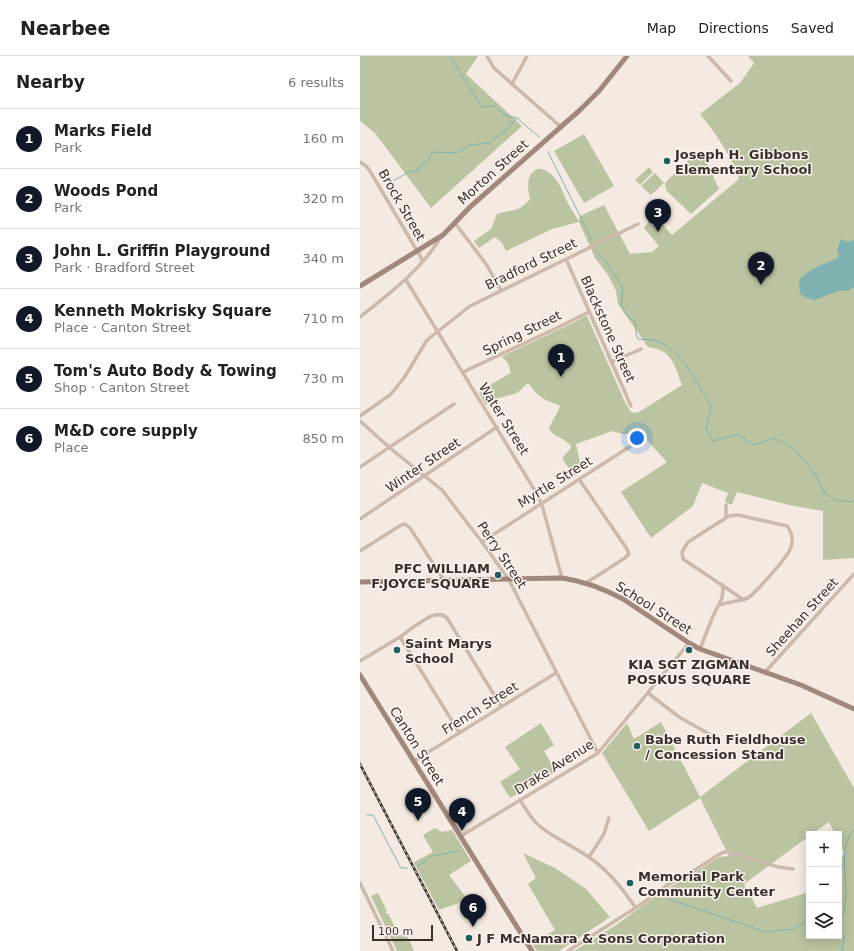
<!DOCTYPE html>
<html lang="en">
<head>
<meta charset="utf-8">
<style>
  :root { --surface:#fff; --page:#f6f6f6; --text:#222; --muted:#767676; --line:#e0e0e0; --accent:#111827 }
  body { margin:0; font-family:"DejaVu Sans",sans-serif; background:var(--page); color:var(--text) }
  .controls { position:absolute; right:12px; bottom:12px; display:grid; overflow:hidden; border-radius:0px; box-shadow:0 2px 10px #0003 }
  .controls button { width:36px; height:36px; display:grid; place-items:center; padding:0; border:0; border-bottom:1px solid var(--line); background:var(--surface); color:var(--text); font:20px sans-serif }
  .scale { position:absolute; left:12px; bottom:10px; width:61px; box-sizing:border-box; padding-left:4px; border:2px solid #3b2f2b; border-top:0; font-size:11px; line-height:14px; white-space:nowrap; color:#3b2f2b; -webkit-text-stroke:3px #fbf4ee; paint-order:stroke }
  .you { position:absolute; left:277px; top:382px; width:14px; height:14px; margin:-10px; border:3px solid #fff; border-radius:50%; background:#1a73e8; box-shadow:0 0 0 6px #1a73e833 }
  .badge { display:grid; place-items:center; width:26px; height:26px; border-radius:50%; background:var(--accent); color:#fff; font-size:13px; font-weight:700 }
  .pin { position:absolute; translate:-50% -33px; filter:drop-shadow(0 1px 2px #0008) }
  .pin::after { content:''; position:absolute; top:21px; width:14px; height:12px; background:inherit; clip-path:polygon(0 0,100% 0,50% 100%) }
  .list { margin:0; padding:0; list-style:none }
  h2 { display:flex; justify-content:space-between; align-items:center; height:52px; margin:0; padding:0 16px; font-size:17px }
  h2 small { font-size:13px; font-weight:400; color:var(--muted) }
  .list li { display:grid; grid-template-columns:26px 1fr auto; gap:12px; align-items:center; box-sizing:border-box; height:60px; padding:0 16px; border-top:1px solid var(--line) }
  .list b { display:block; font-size:15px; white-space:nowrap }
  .list p { margin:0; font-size:13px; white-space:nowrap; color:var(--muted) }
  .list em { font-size:13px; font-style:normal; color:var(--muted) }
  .icon { flex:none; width:22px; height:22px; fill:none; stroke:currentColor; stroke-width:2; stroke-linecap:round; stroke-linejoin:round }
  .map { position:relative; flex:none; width:494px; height:895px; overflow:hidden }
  header { display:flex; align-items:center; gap:24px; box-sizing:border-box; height:56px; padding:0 20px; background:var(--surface); border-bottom:1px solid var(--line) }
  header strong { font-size:19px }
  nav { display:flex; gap:22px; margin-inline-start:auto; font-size:14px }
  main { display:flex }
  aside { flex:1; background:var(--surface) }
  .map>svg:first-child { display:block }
  .green { fill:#bac4a0; fill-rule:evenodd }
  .water { fill:#7fb2b1 }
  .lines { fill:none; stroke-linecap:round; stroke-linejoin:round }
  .stream { stroke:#7fb2b1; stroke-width:1 }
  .street { stroke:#cdb9ac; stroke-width:3.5 }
  .secondary { stroke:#a1887d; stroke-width:5 }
  .rail-casing { stroke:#3b2f2b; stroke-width:2.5 }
  .rail { stroke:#fbf4ee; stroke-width:1; stroke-dasharray:3; stroke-linecap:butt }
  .poi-dot { fill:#1f5d5e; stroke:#fbf4ee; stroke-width:1.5 }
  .labels { text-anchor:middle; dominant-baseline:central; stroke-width:3; stroke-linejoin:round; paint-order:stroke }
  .poi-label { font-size:13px; font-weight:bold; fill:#3b2f2b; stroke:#fbf4ee; text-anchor:start }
  .street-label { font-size:13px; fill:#3b2f2b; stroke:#fbf4ee }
</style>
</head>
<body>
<header>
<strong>Nearbee</strong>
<nav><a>Map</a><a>Directions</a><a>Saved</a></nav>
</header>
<main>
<aside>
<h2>Nearby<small>6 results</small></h2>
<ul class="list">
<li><span class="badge">1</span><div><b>Marks Field</b><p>Park</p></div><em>160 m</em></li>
<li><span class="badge">2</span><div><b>Woods Pond</b><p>Park</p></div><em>320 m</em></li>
<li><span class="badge">3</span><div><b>John L. Griffin Playground</b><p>Park · Bradford Street</p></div><em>340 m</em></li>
<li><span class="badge">4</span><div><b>Kenneth Mokrisky Square</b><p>Place · Canton Street</p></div><em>710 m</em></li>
<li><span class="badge">5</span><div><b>Tom's Auto Body &amp; Towing</b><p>Shop · Canton Street</p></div><em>730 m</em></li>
<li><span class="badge">6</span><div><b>M&amp;D core supply</b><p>Place</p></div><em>850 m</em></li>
</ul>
</aside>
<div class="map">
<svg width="494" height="895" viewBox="0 0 494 895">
  <rect width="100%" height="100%" fill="#f4eae1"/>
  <!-- green -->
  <g class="green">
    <polygon points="0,0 118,0 106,18 162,70 71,152 15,77 0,65"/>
    <path d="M388,0H494V502L463,504V455L429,449L377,436L372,449L365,446L368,437L342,427L333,450L291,482L261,436L307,406L284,381L273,378H263L252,375L216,388L221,412C221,417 219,419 214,419L203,404V401L210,393L211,390C205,382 194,381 189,373C191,365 198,358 200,350C197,348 194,348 191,346C181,343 175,336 169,328H167L157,337L139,342L126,349L119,337L129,332L130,329L151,317L148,307L142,301L145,299L215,266L225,260V261L227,260L264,344L270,355L273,357L279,356L322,329C314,309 313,294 288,291L258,248L256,235L248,219L235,202L219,166L192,173L146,195L142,187L135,181L119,192L114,185L131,173L137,158C153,153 158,157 170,143C168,135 166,122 173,116C176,112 180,112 184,114C199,120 202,136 209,149C212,154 215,160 219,165L220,160L244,149L270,198L292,196L299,190L284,172L293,159L299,165L302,162L306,166L303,169L312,179L379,123C373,102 354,75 340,58L380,27L394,7Z"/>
    <polygon points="224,78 254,130 224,147 194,95"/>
    <polygon points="337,96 340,99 343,98 359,133 331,158 306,134 305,127"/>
    <polygon points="289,111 293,116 280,129 275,124"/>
    <polygon points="295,117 304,127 291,139 281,130"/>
    <path d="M451,657L494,732V895H214L256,869L306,833L330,820L359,801L369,800L340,742L289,775L242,697L267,667L274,683L301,666L340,741ZM469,766L475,778H479V786L484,797L479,806V880H449V836L397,852L384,828L449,780V778H452Z"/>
    <polygon points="181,667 194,689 184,695 196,716 150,742 140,726 160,713 145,691"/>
    <polygon points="75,772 82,776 92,774 111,805 89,819 108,844 79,854 54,807 56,805 73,796 63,779"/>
    <polygon points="163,797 195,812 226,833 250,861 199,895 177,895 172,888 195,874 168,828 176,822"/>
    <polygon points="18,837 27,855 25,856 27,858 28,857 39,880 46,877 54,895 37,895 11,840"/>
  </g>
  <!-- water -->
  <path class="water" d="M481,183L488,186L494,184V231L488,235H478L455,244L447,242L440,238L439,224C450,212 464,208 478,202L479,199L477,194Z"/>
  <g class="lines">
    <!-- stream -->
    <g class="stream">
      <polyline points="90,0 122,51 134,50 145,59 157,62 179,81"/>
      <polyline points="188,96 232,184"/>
      <polyline points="31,126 49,116 58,114 61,109 67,106 73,96 97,97 110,89 129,87 145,75 157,62"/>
      <path d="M238,198L245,204L263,232L261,250L268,261L275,265L276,277L278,283C284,284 292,283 297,285C322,294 338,329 351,350L346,373L353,385L378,378L394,389L415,382L433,392L453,415L465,437L476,444L492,446L494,444"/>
      <polyline points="7,759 13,759 41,812 47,812"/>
      <polyline points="58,810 72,800 99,795"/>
      <polyline points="309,843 406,876 434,873 449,863"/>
      <path d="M479,862L483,860C484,852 486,845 486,838C486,817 479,790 494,773"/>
      <polyline points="479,879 484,881 482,895"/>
    </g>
    <!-- street -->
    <g class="street">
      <polyline points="127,0 134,12 201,71"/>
      <polyline points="348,0 371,25"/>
      <polyline points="152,28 167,0"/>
      <polyline points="0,106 6,110 10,115 63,205"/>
      <polyline points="95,167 126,208 141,234"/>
      <polyline points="206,203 271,350"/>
      <polyline points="46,224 177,438 182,449 202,522"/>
      <path d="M0,261C30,237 61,214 81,181"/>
      <polyline points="251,306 281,293"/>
      <polyline points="103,316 199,271 229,256"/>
      <polyline points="0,360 30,339 44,322 67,284 110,250 278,168"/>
      <polyline points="0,365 30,392 82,434 122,486 149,524 238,697"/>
      <polyline points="0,411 94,348"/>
      <polyline points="219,423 267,493 269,498 265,502 226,527"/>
      <polyline points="366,449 366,461"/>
      <polyline points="0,463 137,371"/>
      <polyline points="122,486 280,384"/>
      <polyline points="0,495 41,469 45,468 50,472 84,524"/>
      <path d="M359,549C369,546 379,545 388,542C397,535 428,501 431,491C433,484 432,476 427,470L378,459L369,460L328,486L322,496L323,503L384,544"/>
      <path d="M40,581C48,575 67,560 75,559C80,558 84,559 87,562L141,650"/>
      <polyline points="340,593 353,560 362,542 363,532 361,528"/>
      <polyline points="0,605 40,581 99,676"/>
      <polyline points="406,617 407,614 494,518"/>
      <polyline points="288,637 319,661 358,683"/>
      <polyline points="54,705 196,617"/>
      <path d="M160,744C165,752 170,760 176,767C192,782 213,789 230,802C249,815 263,833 275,851"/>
      <polyline points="101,780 238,697 329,587"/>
      <polyline points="229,801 244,778 249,762"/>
      <polyline points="0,827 33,895"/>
      <polyline points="208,895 280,849 309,828 329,818 358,799 364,796 369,796 418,811 433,813"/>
    </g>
    <!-- secondary -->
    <g class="secondary">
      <polyline points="0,230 83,179 110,151 220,54 239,35 267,0"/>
      <path d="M0,526L202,522C224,525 244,533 263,543L329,587L340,593L441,629L494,653"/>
      <polyline points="0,619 172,895"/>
    </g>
    <defs>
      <polyline id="rail" points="0,708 97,895"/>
    </defs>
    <!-- rail casing -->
    <use href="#rail" class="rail-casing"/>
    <!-- rail -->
    <use href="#rail" class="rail"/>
  </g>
  <!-- markers -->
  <g class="poi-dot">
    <circle cx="307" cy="105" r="4"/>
    <circle cx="138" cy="519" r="4"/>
    <circle cx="37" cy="594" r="4"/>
    <circle cx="329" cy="594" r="4"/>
    <circle cx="277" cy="690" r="4"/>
    <circle cx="270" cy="827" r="4"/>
    <circle cx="109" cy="882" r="4"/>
  </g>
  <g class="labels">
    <!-- poi labels -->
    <g class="poi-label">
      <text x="315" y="98">Joseph H. Gibbons<tspan x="315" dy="15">Elementary School</tspan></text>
      <text x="130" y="512" text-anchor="end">PFC WILLIAM<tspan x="130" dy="15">F.JOYCE SQUARE</tspan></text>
      <text x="45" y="587">Saint Marys<tspan x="45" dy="15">School</tspan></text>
      <text x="329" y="608" text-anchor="middle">KIA SGT ZIGMAN<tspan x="329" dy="15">POSKUS SQUARE</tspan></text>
      <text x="285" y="683">Babe Ruth Fieldhouse<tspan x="285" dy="15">/ Concession Stand</tspan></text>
      <text x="278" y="820">Memorial Park<tspan x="278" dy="15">Community Center</tspan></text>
      <text x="117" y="882">J F McNamara &amp; Sons Corporation</text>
    </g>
    <!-- street labels -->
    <g class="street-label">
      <text transform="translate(133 116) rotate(-42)">Morton Street</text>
      <text transform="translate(42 149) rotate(60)">Brock Street</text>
      <text transform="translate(171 208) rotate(-26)">Bradford Street</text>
      <text transform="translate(248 273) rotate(66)">Blackstone Street</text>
      <text transform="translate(162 277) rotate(-26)">Spring Street</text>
      <text transform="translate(144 363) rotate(58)">Water Street</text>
      <text transform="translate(63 409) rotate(-34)">Winter Street</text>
      <text transform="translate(195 426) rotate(-32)">Myrtle Street</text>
      <text transform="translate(142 499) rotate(56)">Perry Street</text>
      <text transform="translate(294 552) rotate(32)">School Street</text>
      <text transform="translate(442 561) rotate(-48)">Sheehan Street</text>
      <text transform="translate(120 652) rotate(-32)">French Street</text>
      <text transform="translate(57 690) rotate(58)">Canton Street</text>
      <text transform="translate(194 711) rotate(-32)">Drake Avenue</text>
    </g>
  </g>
</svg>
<div class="controls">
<button>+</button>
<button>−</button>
<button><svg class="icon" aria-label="layers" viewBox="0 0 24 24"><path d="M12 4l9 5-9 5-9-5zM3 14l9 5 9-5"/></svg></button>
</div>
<div class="scale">100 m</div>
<div class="you"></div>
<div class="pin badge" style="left:201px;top:321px">1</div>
<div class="pin badge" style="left:401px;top:229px">2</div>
<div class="pin badge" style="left:298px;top:176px">3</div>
<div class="pin badge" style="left:102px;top:775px">4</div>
<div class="pin badge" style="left:58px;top:765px">5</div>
<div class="pin badge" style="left:113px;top:871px">6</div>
</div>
</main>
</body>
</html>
